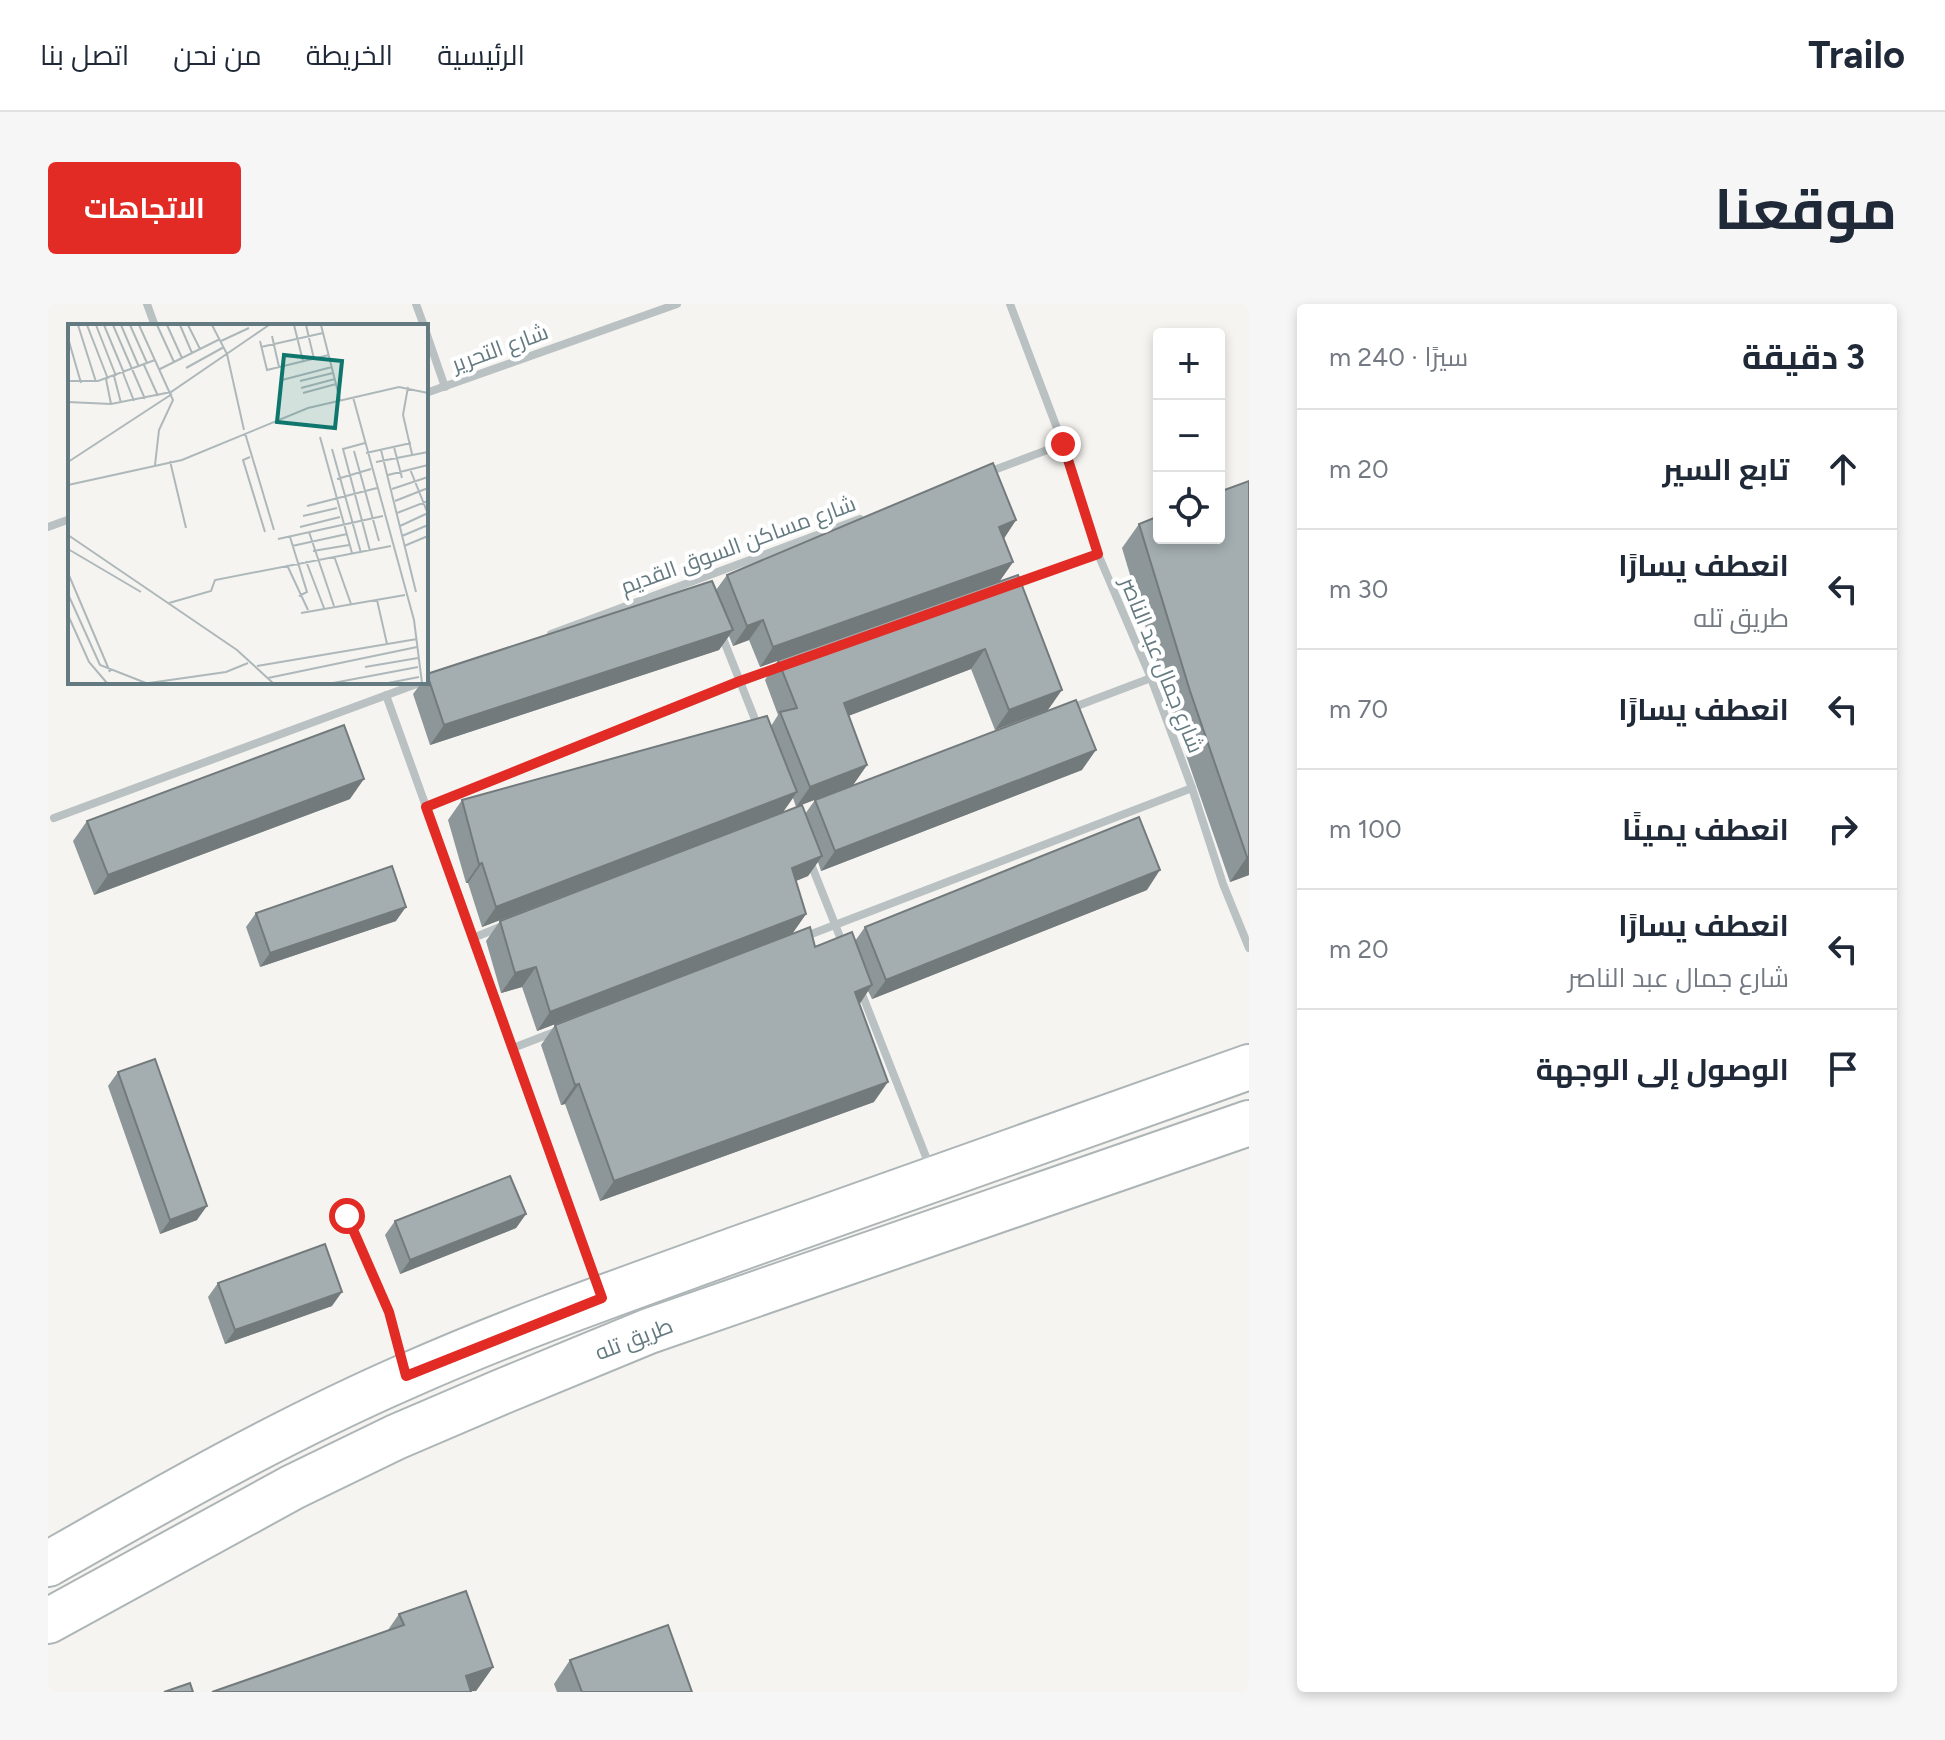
<!DOCTYPE html>
<html lang="ar">
<head>
<meta charset="utf-8">
<style>
  :root { --surface:#fff; --page:#f6f6f7; --text:#1f2937; --muted:#747a83; --line:#e0e1e3; --accent:#e12b24 }
  body { margin:0; font-family:Figtree,Cairo,sans-serif; background:var(--page); color:var(--text); direction:rtl }
  .controls { position:absolute; right:24px; top:24px; display:grid; overflow:hidden; border-radius:8px; box-shadow:0 4px 12px #0003 }
  .controls button { width:72px; height:72px; display:grid; place-items:center; padding:0; border:0; border-bottom:2px solid var(--line); background:var(--surface); color:var(--text); font:40px sans-serif }
  .stop { position:absolute; width:24px; height:24px; margin:-18px; border:6px solid #e12b24; border-radius:50%; background:#fff }
  .stop.end { background:#e12b24; border-color:#fff; box-shadow:0 2px 8px #0008 }
  .list { margin:0; padding:0; list-style:none }
  h2 { display:flex; justify-content:space-between; align-items:center; height:104px; margin:0; padding:0 32px; font-size:34px }
  h2 small { font-size:26px; font-weight:400; color:var(--muted) }
  .list li { display:grid; grid-template-columns:52px 1fr auto; gap:24px; align-items:center; box-sizing:border-box; height:120px; padding:0 32px; border-top:2px solid var(--line) }
  .list b { display:block; font-size:30px; white-space:nowrap }
  .list p { margin:0; font-size:26px; white-space:nowrap; color:var(--muted) }
  .list em { font-size:26px; font-style:normal; color:var(--muted) }
  .icon { flex:none; width:44px; height:44px; fill:none; stroke:currentColor; stroke-width:2; stroke-linecap:round; stroke-linejoin:round }
  .map { position:relative; flex:none; width:1201px; height:1388px; overflow:hidden; direction:ltr; border-radius:8px }
  header { display:flex; align-items:center; gap:48px; box-sizing:border-box; height:112px; padding:0 40px; background:var(--surface); border-bottom:2px solid var(--line) }
  header strong { font-size:38px }
  nav { display:flex; gap:44px; margin-inline-start:auto; font-size:28px }
  .intro { display:flex; align-items:center; justify-content:space-between; box-sizing:border-box; height:192px; padding:0 48px }
  h1 { margin:0; font-size:56px }
  .button { padding:20px 36px; border-radius:8px; background:var(--accent); color:#fff; font-size:28px; font-weight:700 }
  main { display:flex; gap:48px; padding:0 48px }
  aside { flex:1; background:var(--surface); border-radius:8px; box-shadow:0 4px 12px #0003 }
  .map>svg:first-child { display:block }
  .lines { fill:none; stroke-linecap:round; stroke-linejoin:round }
  .secondary-casing { stroke:#adb5b7; stroke-width:48 }
  .lane { stroke:#bac1c3; stroke-width:6 }
  .street { stroke:#bac1c3; stroke-width:8 }
  .secondary { stroke:#fff; stroke-width:44 }
  .wall { fill:#8d9698 }
  .shaded-wall { fill:#737a7c }
  .building { fill:#a4aeb1; stroke:#737a7c; stroke-width:2 }
  .route { stroke:#e12b24; stroke-width:10 }
  .labels { text-anchor:middle; dominant-baseline:central; stroke-width:8; stroke-linejoin:round; paint-order:stroke }
  .street-label { font-size:22px; fill:#647a81; stroke:#fff }
  .inset-road { fill:none; stroke:#aeb8ba; stroke-width:2 }
  .view { fill:#0f766e; fill-opacity:0.15; stroke:#0f766e; stroke-width:4 }
  .inset-edge { fill:none; stroke:#647a81; stroke-width:4 }
</style>
</head>
<body>
<header>
<strong>Trailo</strong>
<nav><a>الرئيسية</a><a>الخريطة</a><a>من نحن</a><a>اتصل بنا</a></nav>
</header>
<div class="intro"><h1>موقعنا</h1><a class="button">الاتجاهات</a></div>
<main>
<aside>
<h2>3 دقيقة<small>سيرًا · 240 m</small></h2>
<ul class="list">
<li><svg class="icon" aria-label="ahead" viewBox="0 0 24 24"><path d="M12 20V5M6 11l6-6 6 6"/></svg><div><b>تابع السير</b></div><em>20 m</em></li>
<li><svg class="icon" aria-label="left" viewBox="0 0 24 24"><path d="M17 20v-9H6M10 6l-5 5 5 5"/></svg><div><b>انعطف يسارًا</b><p>طريق تله</p></div><em>30 m</em></li>
<li><svg class="icon" aria-label="left" viewBox="0 0 24 24"><path d="M17 20v-9H6M10 6l-5 5 5 5"/></svg><div><b>انعطف يسارًا</b></div><em>70 m</em></li>
<li><svg class="icon" aria-label="right" viewBox="0 0 24 24"><path d="M7 20v-9h11M14 6l5 5-5 5"/></svg><div><b>انعطف يمينًا</b></div><em>100 m</em></li>
<li><svg class="icon" aria-label="left" viewBox="0 0 24 24"><path d="M17 20v-9H6M10 6l-5 5 5 5"/></svg><div><b>انعطف يسارًا</b><p>شارع جمال عبد الناصر</p></div><em>20 m</em></li>
<li><svg class="icon" aria-label="arrive" viewBox="0 0 24 24"><path d="M6 21V4h12l-3 4 3 4H6"/></svg><div><b>الوصول إلى الوجهة</b></div></li>
</ul>
</aside>
<div class="map">
<svg width="1201" height="1388" viewBox="0 0 1201 1388">
  <rect width="100%" height="100%" fill="#f5f4f0"/>
  <g class="lines">
    <defs>
      <g id="secondary">
        <path d="M0,1260C118,1193 235,1126 359,1072C467,1024 579,985 689,945C859,883 1030,823 1201,763"/>
        <polyline points="0,1317 245,1183 348,1133 453,1088 601,1027 1201,819"/>
      </g>
    </defs>
    <!-- secondary casing -->
    <use href="#secondary" class="secondary-casing"/>
    <!-- lane -->
    <polyline class="lane" points="299,912 341,1008 354,1057"/>
    <!-- street -->
    <g class="street">
      <polyline points="99,0 107,22"/>
      <polyline points="368,0 376,22"/>
      <polyline points="962,0 1015,140 1050,250 1103,374 1144,484 1175,580 1201,644"/>
      <polyline points="378,28 397,83"/>
      <polyline points="378,89 629,0"/>
      <polyline points="938,169 1015,140"/>
      <polyline points="0,223 22,215"/>
      <polyline points="962,281 1050,250"/>
      <polyline points="503,330 812,215"/>
      <polyline points="674,332 710,423"/>
      <polyline points="338,391 550,982"/>
      <polyline points="1021,405 1103,374"/>
      <polyline points="378,503 731,363"/>
      <polyline points="6,514 374,378"/>
      <polyline points="761,555 796,643"/>
      <polyline points="425,634 452,623"/>
      <polyline points="753,634 1144,484"/>
      <polyline points="812,685 882,863"/>
      <polyline points="465,744 509,727"/>
    </g>
    <!-- secondary -->
    <use href="#secondary" class="secondary"/>
  </g>
  <!-- wall -->
  <g class="wall">
    <polygon points="1201,177 1201,571 1182,578 1124,411 1074,244 1091,220"/>
    <polygon points="968,216 956,234 965,258 951,278 712,363 701,336 685,342 681,332 671,346 382,441 365,390 374,378 378,378 379,370 668,286 679,271"/>
    <polygon points="970,271 1000,406 947,426 923,365 800,412 819,461 805,481 748,503 745,494 735,508 434,623 420,579 418,579 400,516 414,496 723,422 730,411 717,376 730,356"/>
    <polygon points="1034,466 773,567 770,558 760,572 748,577 758,610 744,630 489,727 474,683 453,689 438,637 452,617 757,510 767,496"/>
    <polygon points="302,495 46,591 25,537 39,517"/>
    <polygon points="1099,586 824,695 820,687 811,700 826,798 552,897 517,800 513,801 493,741 507,721 767,643 807,637 817,623"/>
    <polygon points="208,609 348,617 212,663 198,623"/>
    <polygon points="70,768 149,916 112,930 60,782"/>
    <polygon points="478,910 468,924 352,970 337,931 347,917"/>
    <polygon points="170,979 284,1002 177,1040 160,993"/>
    <polygon points="351,1310 445,1363 428,1387 164,1388 340,1326"/>
    <polygon points="522,1356 644,1388 509,1388 506,1380"/>
  </g>
  <!-- shaded-wall -->
  <g class="shaded-wall">
    <polygon points="968,216 955,236 951,223"/>
    <polygon points="965,258 951,278 712,363 725,343"/>
    <polygon points="715,316 701,336 685,342 699,322"/>
    <polygon points="685,326 671,346 382,441 396,421"/>
    <polygon points="937,345 923,365 782,419 796,399"/>
    <polygon points="1014,386 1000,406 947,426 961,406"/>
    <polygon points="1048,446 1034,466 773,567 787,547"/>
    <polygon points="819,461 805,481 748,503 762,483"/>
    <polygon points="316,475 302,495 46,591 60,571"/>
    <polygon points="749,488 735,508 434,623 448,603"/>
    <polygon points="774,552 760,572 730,584 744,564"/>
    <polygon points="1199,553 1201,553 1201,571 1182,578"/>
    <polygon points="434,559 420,579 418,579 431,560"/>
    <polygon points="1112,566 1099,586 824,695 838,676"/>
    <polygon points="358,603 348,617 212,663 222,649"/>
    <polygon points="758,610 744,630 489,727 502,708"/>
    <polygon points="488,663 474,683 453,689 467,669"/>
    <polygon points="824,681 811,701 807,688"/>
    <polygon points="840,778 826,798 552,897 566,877"/>
    <polygon points="531,780 517,800 513,801 527,781"/>
    <polygon points="159,902 149,916 112,930 122,916"/>
    <polygon points="478,910 468,924 352,970 362,956"/>
    <polygon points="294,988 284,1002 177,1040 187,1026"/>
    <polygon points="445,1363 428,1387 407,1388 418,1372"/>
  </g>
  <!-- building -->
  <g class="building">
    <polygon points="945,159 968,216 951,223 965,258 725,343 715,316 699,322 679,271"/>
    <polygon points="1201,177 1201,553 1199,553 1142,387 1091,220 1111,212 1111,234 1171,234 1171,188"/>
    <polygon points="970,271 1014,386 961,406 937,345 796,399 819,461 762,483 732,408 749,404 730,356"/>
    <polygon points="664,277 685,326 396,421 379,370"/>
    <polygon points="1028,396 1048,446 787,547 767,496"/>
    <polygon points="719,412 749,488 448,603 434,559 431,560 414,496"/>
    <polygon points="296,421 316,475 60,571 39,517"/>
    <polygon points="754,501 774,552 744,564 758,610 502,708 488,663 467,669 452,617"/>
    <polygon points="1091,513 1112,566 838,676 817,623"/>
    <polygon points="344,562 358,603 222,649 208,609"/>
    <polygon points="762,623 767,643 804,628 824,681 807,688 840,778 566,877 531,780 527,781 507,721"/>
    <polygon points="107,755 159,902 122,916 70,768"/>
    <polygon points="462,872 478,910 362,956 347,917"/>
    <polygon points="277,940 294,988 187,1026 170,979"/>
    <polygon points="418,1287 445,1363 418,1372 423,1388 164,1388 356,1321 351,1310"/>
    <polygon points="620,1321 644,1388 534,1388 522,1356"/>
    <polygon points="142,1379 145,1388 116,1388"/>
  </g>
  <g class="lines">
    <!-- route -->
    <polyline class="route" points="299,912 341,1008 358,1072 554,994 378,503 692,377 1050,250 1015,140"/>
  </g>
  <g class="labels">
    <!-- street labels -->
    <g class="street-label">
      <text transform="translate(452 44) rotate(-20)">شارع التحرير</text>
      <text transform="translate(690 241) rotate(-20)">شارع مساكن السوق القديم</text>
      <text transform="translate(1114 361) rotate(68)">شارع جمال عبد الناصر</text>
      <text transform="translate(586 1035) rotate(-21)">طريق تله</text>
    </g>
  </g>
  <!-- overview -->
  <g transform="translate(20 20)">
    <rect width="360" height="360" fill="#f5f4f0"/>
    <path class="inset-road" d="M10,1L28,58M19,1L40,55M28,1L48,52M36,1L56,49M45,1L77,75M53,1L71,43M62,1L79,39M71,1L105,76L91,106L87,141M89,1L106,38M99,1L114,34M112,1L124,29M120,1L132,25M144,1L159,30L176,106M226,1L235,37M238,1L246,35M253,1L272,76M204,12L211,43M0,14L13,59M153,17L181,4M192,17L199,46L261,31M193,23L255,9M76,41L90,72M118,44L156,23M92,45L152,15M55,49L66,77M46,52L53,79M38,55L43,80M214,56L264,43M0,57H30L87,36M232,57L265,49M340,63L335,91L344,130M233,64L267,55M235,69L268,60M285,73L346,296L354,359M0,78L43,80L103,68L201,1M177,109L206,206M252,113L284,229M297,119L275,125L302,227M326,123L334,154M264,125L293,229M313,126L348,268M286,127L311,217M298,129L343,119M182,133L175,136L197,208M102,137L118,204M0,138L104,70M308,138L360,128M342,145L360,190M320,151L360,141M269,155L303,145M0,161L114,136L240,84L331,63L360,69M324,165L360,153M327,177L360,164M239,182L309,164M329,189L360,177M235,192L269,184M332,202L360,189M232,203L272,193M241,208L266,282M0,211L169,326L205,359M334,212L360,201M222,213L239,268L231,272M210,215L315,192M224,222L279,210M336,222L360,212M0,225L73,268M245,227L281,221M266,232L283,280M238,237L256,284M219,241L240,286M0,249L42,348M0,270L32,341L78,359M309,276L319,320M101,279L143,267L147,256L323,222M233,289L337,271M0,291L21,338L39,359M189,342L349,315M297,343L350,334M200,354L349,323M81,359L158,348L180,339M139,359H187M265,359L350,343M320,359L351,353"/>
    <path class="view" d="M216,31L274,37L267,104L209,98Z"/>
    <rect width="360" height="360" class="inset-edge"/>
  </g>
</svg>
<div class="controls">
<button>+</button>
<button>−</button>
<button><svg class="icon" aria-label="locate" viewBox="0 0 24 24"><circle cx="12" cy="12" r="6"/><path d="M12 2v4M12 18v4M2 12h4M18 12h4"/></svg></button>
</div>
<div class="stop" style="left:299px;top:912px"></div>
<div class="stop end" style="left:1015px;top:140px"></div>
</div>
</main>
</body>
</html>
